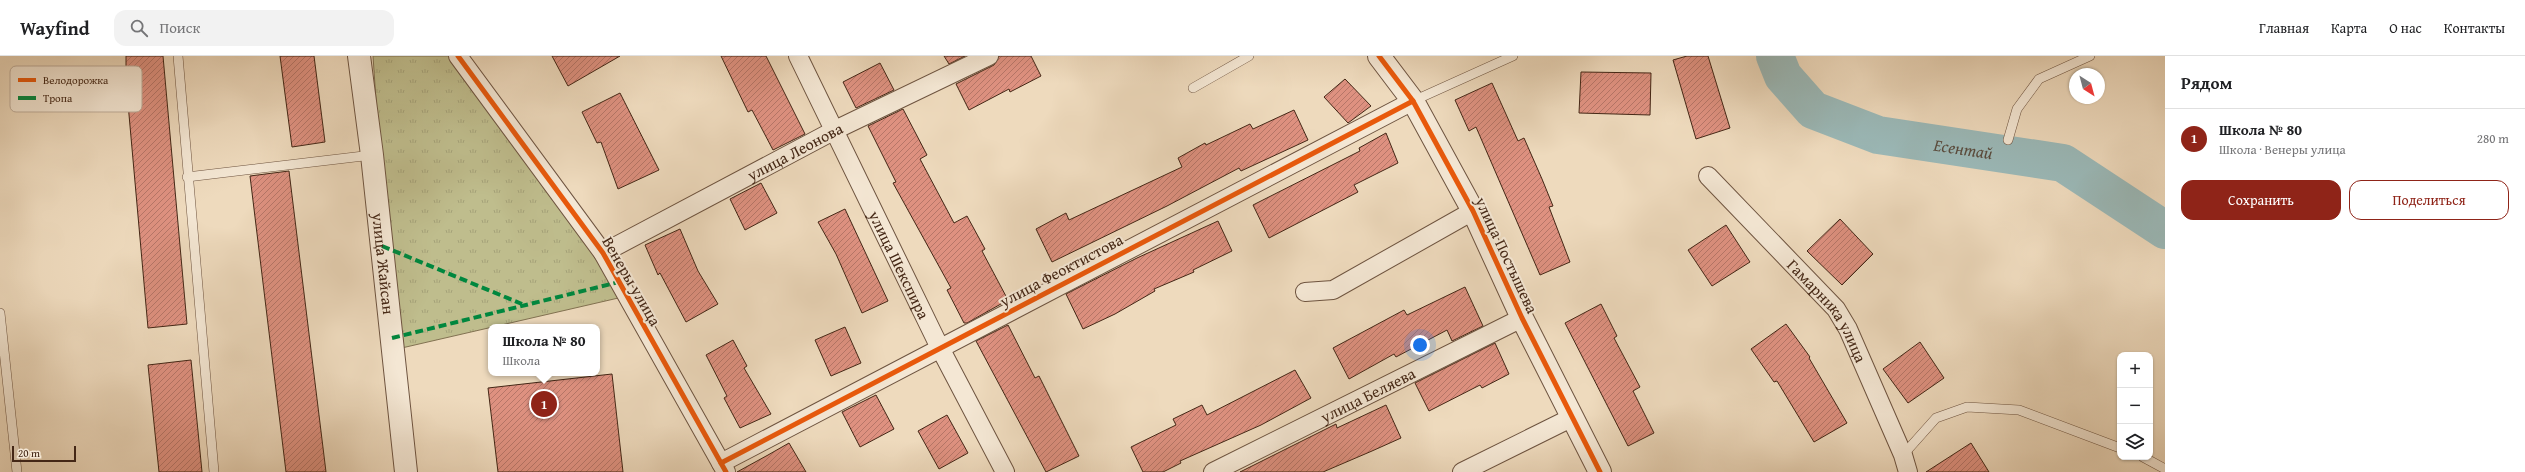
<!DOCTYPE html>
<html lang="ru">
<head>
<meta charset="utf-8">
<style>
  :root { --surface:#fff; --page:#f2f2f2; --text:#202124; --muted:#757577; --line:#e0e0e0; --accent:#8f2418 }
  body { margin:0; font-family:"Gentium Book Plus",serif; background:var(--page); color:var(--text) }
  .controls { position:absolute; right:12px; bottom:12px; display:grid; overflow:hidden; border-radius:8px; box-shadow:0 1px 3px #0004 }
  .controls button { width:36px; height:36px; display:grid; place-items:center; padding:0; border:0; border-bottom:1px solid var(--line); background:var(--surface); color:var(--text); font:20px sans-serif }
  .compass { position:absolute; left:2069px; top:12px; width:36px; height:36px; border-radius:50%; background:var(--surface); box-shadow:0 1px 3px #0004; rotate:144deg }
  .scale { position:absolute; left:12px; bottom:10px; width:64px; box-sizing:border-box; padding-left:4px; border:2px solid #442716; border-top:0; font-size:11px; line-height:14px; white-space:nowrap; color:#442716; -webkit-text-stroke:3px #f4e7d4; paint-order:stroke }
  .you { position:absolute; left:1420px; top:289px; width:14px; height:14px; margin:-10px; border:3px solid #fff; border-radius:50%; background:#1a73e8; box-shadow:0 0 0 6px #1a73e833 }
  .badge { display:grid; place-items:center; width:26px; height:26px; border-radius:50%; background:var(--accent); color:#fff; font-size:13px; font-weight:700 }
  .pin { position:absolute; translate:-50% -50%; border:2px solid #fff; box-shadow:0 1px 4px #0006 }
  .popup { position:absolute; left:488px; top:268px; width:112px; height:52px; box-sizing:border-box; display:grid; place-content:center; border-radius:8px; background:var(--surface); filter:drop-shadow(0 1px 3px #0005); font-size:13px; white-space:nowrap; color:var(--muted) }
  .popup b { font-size:15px; color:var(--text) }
  .popup::after { content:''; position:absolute; left:50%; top:100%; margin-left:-8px; border:8px solid transparent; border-top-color:var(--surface) }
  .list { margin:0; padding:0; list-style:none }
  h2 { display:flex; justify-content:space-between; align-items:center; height:52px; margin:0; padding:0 16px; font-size:17px }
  h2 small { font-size:13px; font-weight:400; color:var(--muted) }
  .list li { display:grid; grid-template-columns:26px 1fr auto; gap:12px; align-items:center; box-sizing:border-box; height:60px; padding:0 16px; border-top:1px solid var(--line) }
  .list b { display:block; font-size:15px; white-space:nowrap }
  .list p { margin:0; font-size:13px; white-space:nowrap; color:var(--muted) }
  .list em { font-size:13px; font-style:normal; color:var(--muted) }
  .actions { display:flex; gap:8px; padding:12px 16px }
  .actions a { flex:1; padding:9px 0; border:1px solid var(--accent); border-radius:12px; text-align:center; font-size:14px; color:var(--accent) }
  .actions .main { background:var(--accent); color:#fff }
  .icon { flex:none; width:22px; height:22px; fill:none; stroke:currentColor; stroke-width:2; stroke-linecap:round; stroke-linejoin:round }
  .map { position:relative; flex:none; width:2165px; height:416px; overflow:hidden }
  header { display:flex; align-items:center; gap:24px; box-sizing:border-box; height:56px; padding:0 20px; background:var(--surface); border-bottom:1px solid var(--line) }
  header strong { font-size:19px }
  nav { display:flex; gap:22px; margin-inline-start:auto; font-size:14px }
  .search { width:280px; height:36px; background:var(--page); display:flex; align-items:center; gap:10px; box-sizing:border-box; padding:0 14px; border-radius:12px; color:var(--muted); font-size:15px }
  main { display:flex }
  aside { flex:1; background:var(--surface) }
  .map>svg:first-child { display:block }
  .park { fill:url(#park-tufts); stroke:#827252 }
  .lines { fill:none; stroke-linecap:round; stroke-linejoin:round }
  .river { stroke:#9bb9b8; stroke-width:38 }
  .building { fill:url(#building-hatch); stroke:#442716 }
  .service-casing { stroke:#6e5440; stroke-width:10 }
  .minor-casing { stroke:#6e5440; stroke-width:20 }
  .tertiary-casing { stroke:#6e5440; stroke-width:24 }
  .service { stroke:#f4e7d4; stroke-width:9 }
  .minor { stroke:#f4e7d4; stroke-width:18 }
  .tertiary { stroke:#f4e7d4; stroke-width:22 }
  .quiet { stroke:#00873e; stroke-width:4; stroke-dasharray:8 4; stroke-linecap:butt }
  .cycleway-casing { stroke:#f4e7d4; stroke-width:8 }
  .cycleway { stroke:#e8590c; stroke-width:5 }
  .labels { text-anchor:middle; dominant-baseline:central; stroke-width:4; stroke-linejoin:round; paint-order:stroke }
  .street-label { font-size:16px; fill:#442716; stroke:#f4e7d4 }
  .water-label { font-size:17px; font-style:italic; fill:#5a4c3e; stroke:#f4e7d4 }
  .key { fill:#f4e7d4; stroke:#bfad9b; stroke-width:1 }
  .key-label { font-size:11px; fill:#442716 }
</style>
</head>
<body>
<header>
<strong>Wayfind</strong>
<div class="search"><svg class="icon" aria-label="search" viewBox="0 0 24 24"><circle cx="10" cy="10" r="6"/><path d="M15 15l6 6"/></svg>Поиск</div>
<nav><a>Главная</a><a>Карта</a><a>О нас</a><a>Контакты</a></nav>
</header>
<main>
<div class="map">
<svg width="2165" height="416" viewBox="0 0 2165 416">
  <defs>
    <pattern id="park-tufts" width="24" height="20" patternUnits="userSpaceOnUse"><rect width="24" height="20" fill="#bfbd8d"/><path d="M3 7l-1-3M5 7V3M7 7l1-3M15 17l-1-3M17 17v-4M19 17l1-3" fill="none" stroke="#a5a279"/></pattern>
    <pattern id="building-hatch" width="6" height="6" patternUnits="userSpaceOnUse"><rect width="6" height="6" fill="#de9180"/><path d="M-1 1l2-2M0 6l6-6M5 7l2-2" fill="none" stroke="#b67668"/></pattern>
  </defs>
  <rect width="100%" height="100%" fill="#eedabd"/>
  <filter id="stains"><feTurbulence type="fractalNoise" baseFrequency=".005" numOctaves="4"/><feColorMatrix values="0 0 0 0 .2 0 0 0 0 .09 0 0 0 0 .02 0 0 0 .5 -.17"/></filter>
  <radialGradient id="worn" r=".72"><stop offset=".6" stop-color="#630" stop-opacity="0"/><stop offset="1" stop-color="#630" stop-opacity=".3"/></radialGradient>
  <!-- park -->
  <polygon class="park" points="373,0 455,0 627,240 393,294"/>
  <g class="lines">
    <!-- river -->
    <path class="river" id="s1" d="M1775,0L1783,20L1813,54L1878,79L2063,107L2165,174"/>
  </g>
  <!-- building -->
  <g class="building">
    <polygon points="126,0 163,0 187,268 148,272 126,25"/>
    <polygon points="280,0 314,0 325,86 292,91"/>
    <polygon points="552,0 620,0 568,30"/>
    <polygon points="721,0 766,0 805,78 773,94 752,54 748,56"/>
    <polygon points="944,0 965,0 949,8"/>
    <polygon points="999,0 1031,0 1041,20 1010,36 1009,33 969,54 956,28 994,9"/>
    <polygon points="1687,0 1708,0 1730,72 1696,83 1673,4"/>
    <polygon points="880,7 894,34 856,52 843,26"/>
    <polygon points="1581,16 1651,17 1650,59 1579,57"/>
    <polygon points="1345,23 1371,50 1348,67 1324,41"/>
    <polygon points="1492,27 1518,85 1524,82 1542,123 1553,150 1549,151 1570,206 1540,219 1476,71 1469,75 1455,44"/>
    <polygon points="620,37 659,114 618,133 601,86 597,87 582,56"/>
    <polygon points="903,53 927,99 920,103 954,167 967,160 985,193 982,195 1008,244 967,267 964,267 947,234 951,232 893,127 896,126 868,70"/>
    <polygon points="1294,54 1308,84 1241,115 1239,112 1167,150 1052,206 1036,173 1066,157 1069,164 1182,111 1178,102 1205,87 1206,89 1250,68 1253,73"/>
    <polygon points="1386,77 1398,107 1354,129 1358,136 1269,182 1253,149 1360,95 1359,92"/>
    <polygon points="289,115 326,416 286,416 250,120"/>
    <polygon points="761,127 777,157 745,174 730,143"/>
    <polygon points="845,153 888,245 862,257 836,198 818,166"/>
    <polygon points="1840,163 1873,198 1842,229 1807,195"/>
    <polygon points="1218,165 1232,195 1193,214 1194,216 1154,233 1155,235 1115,258 1083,273 1066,238 1137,202"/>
    <polygon points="1726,169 1750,206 1712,230 1688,194"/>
    <polygon points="680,173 698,215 718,248 686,266 660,217 658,219 645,189"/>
    <polygon points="1465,231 1483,270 1452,285 1447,274 1396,301 1394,298 1349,323 1333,292 1404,254 1407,259"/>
    <polygon points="1601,248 1617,280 1614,282 1640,331 1633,335 1654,377 1628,390 1565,267"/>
    <polygon points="1786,268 1810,301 1809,302 1847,367 1814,386 1777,325 1774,326 1751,293"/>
    <polygon points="1008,269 1035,322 1039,320 1079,400 1046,416 976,285"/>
    <polygon points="845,271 861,307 831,320 815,284"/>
    <polygon points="733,284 747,310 744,312 771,358 740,372 724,342 727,340 706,299"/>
    <polygon points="1920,286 1944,322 1908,347 1883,313"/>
    <polygon points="1495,287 1509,318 1482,332 1480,329 1429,355 1415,327"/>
    <polygon points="191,304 202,416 159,416 148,309"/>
    <polygon points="1295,314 1311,342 1261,369 1180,405 1181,407 1163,416 1143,416 1131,391 1176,369 1173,363 1202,349 1207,359"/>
    <polygon points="612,318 623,416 498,416 488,332"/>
    <polygon points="876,339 894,373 860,391 842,356"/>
    <polygon points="1386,349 1401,382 1372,395 1323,416 1240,416 1336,368 1337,372"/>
    <polygon points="947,359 968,397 939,413 918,375"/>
    <polygon points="789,387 806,416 737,416 768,399"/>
    <polygon points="1971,387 1989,416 1926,416"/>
  </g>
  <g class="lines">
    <defs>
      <g id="service">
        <polyline points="178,0 214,416"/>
        <polyline points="1193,32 1249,0"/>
        <polyline points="1413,45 1513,0"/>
        <polyline points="2008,84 2017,53 2039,23 2090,0"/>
        <polyline points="187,121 372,99"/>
        <polyline points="0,257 17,416"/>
        <polyline points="1903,399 1936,362 1967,351 2019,354 2120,392"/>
        <polyline points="2143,401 2165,413"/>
      </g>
      <g id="minor">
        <polyline points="458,0 603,197 726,416"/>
        <path id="s2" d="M798,0L940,292L1005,416"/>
        <path id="s3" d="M1708,120L1836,253L1848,273L1903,399L1908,416"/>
        <path id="s4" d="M603,197L835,74L989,0"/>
        <polyline points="1305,236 1333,234 1473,155"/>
        <polyline points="721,407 1413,45"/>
        <path id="s5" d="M1213,416L1522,262"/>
        <polyline points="1462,416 1573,361"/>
      </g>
      <g id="tertiary">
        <path id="s6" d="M359,0L372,99L406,416"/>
        <polyline points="1379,0 1413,45 1473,155 1522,262 1600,416"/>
      </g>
    </defs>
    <!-- service casing -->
    <use href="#service" class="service-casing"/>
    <!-- minor casing -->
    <use href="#minor" class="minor-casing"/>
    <!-- tertiary casing -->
    <use href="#tertiary" class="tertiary-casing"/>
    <!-- service -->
    <use href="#service" class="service"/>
    <!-- minor -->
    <use href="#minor" class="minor"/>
    <!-- tertiary -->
    <use href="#tertiary" class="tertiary"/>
    <!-- quiet -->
    <g class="quiet">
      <polyline points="382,190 522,248"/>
      <polyline points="392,282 619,226"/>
    </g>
    <defs>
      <g id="cycleway">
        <polyline points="458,0 603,197 726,416"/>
        <polyline points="1379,0 1413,45 1473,155 1522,262 1600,416"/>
        <polyline points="721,407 1413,45"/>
      </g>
    </defs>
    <!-- cycleway casing -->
    <use href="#cycleway" class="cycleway-casing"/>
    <!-- cycleway -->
    <use href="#cycleway" class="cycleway"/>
  </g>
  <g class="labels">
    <!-- street labels -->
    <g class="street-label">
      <text stroke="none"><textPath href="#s4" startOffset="217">улица Леонова</textPath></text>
      <text transform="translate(1507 199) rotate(65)">улица Постышева</text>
      <text stroke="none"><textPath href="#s6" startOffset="209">улица Жайсан</textPath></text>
      <text stroke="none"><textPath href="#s2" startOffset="232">улица Шекспира</textPath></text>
      <text transform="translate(1061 214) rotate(-28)">улица Феоктистова</text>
      <text transform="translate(632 225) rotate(60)">Венеры улица</text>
      <text stroke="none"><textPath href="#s3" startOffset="181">Гамарника улица</textPath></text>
      <text stroke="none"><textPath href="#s5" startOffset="173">улица Беляева</textPath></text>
    </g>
    <!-- water labels -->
    <g class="water-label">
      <text stroke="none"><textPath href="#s1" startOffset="223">Есентай</textPath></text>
    </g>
  </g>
  <!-- legend -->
  <rect x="10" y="10" width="132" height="46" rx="6" class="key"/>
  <rect x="18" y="22" width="18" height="4" fill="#e8590c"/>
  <rect x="18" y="40" width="18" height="4" fill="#00873e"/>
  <g class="key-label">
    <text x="43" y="28">Велодорожка</text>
    <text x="43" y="46">Тропа</text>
  </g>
  <rect width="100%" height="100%" filter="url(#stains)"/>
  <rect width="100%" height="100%" fill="url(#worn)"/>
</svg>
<div class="controls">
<button>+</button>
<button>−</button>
<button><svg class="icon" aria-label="layers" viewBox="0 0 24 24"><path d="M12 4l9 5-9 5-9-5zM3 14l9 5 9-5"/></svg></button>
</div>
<svg class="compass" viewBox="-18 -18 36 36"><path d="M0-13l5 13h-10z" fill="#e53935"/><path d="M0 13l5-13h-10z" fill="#757577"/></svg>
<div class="scale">20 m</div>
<div class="you"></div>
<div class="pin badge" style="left:544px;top:348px">1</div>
<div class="popup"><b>Школа № 80</b>Школа</div>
</div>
<aside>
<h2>Рядом<small></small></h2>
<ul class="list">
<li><span class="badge">1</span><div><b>Школа № 80</b><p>Школа · Венеры улица</p></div><em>280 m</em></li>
</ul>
<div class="actions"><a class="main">Сохранить</a><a>Поделиться</a></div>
</aside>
</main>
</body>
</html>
